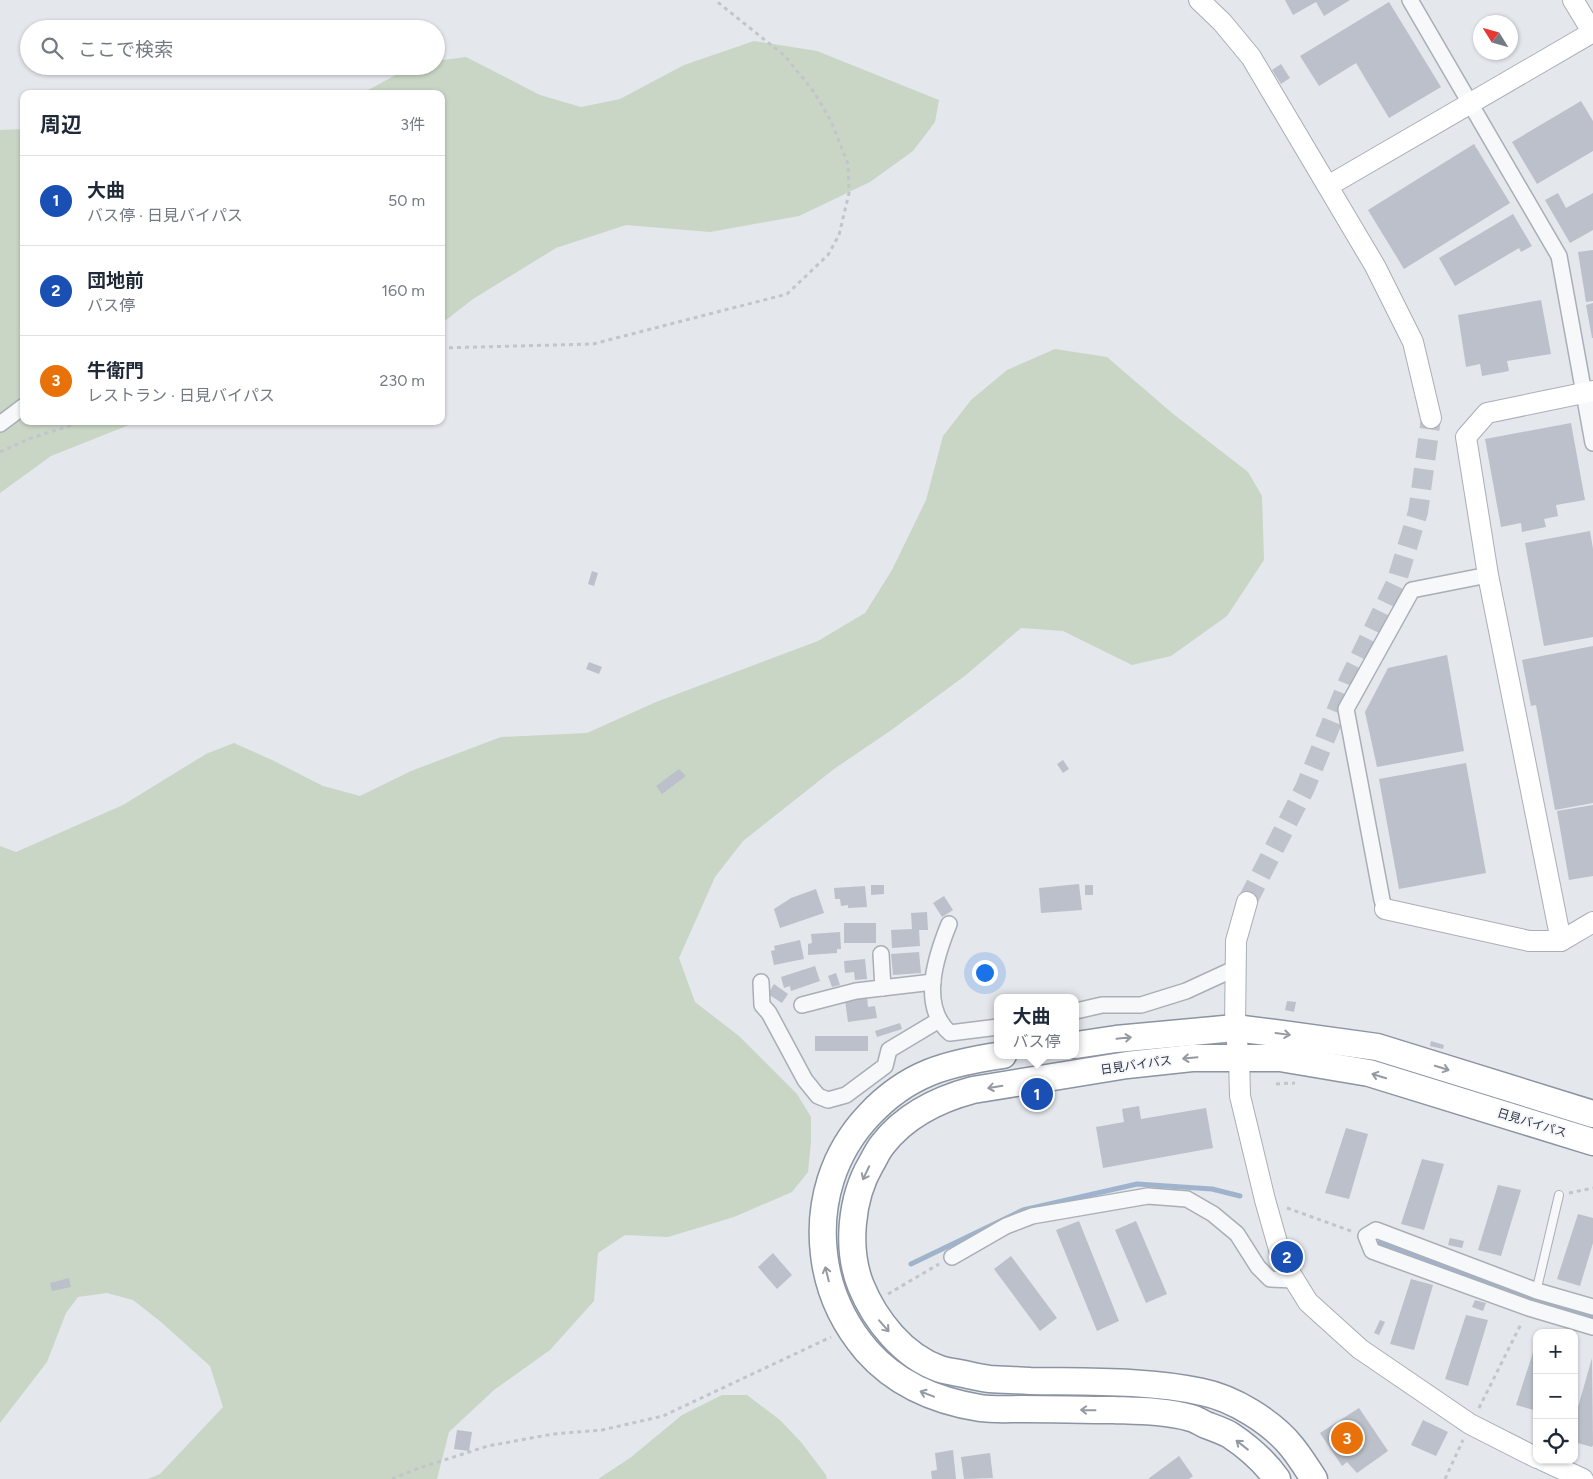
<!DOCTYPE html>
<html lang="ja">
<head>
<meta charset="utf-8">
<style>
  :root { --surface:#fff; --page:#f6f6f7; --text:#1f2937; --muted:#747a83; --line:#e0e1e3; --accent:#111827 }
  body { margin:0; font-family:Figtree,"Noto Sans JP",sans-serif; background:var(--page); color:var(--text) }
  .controls { position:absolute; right:15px; bottom:15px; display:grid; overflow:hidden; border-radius:10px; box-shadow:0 1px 4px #0004 }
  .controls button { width:45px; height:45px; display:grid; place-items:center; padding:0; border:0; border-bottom:1px solid var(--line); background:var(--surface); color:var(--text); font:25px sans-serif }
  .compass { position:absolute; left:1473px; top:15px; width:45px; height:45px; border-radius:50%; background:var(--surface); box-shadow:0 1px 4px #0004; rotate:307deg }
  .you { position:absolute; left:984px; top:972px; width:18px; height:18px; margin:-12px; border:4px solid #fff; border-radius:50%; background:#1a73e8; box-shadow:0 0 0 8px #1a73e833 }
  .badge { display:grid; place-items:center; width:32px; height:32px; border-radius:50%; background:var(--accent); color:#fff; font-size:16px; font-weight:700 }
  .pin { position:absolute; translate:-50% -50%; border:2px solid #fff; box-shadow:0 1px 5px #0006 }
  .popup { position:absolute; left:994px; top:994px; width:85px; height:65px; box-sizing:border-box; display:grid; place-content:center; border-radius:10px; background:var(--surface); filter:drop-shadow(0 1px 4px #0005); font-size:16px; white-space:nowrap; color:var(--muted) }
  .popup b { font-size:19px; color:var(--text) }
  .popup::after { content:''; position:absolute; left:50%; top:100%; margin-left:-10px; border:10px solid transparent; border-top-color:var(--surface) }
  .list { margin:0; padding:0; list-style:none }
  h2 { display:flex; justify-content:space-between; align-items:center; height:65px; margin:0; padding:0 20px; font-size:21px }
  h2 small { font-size:16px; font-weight:400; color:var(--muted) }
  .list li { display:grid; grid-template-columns:32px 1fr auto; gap:15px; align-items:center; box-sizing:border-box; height:90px; padding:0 20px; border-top:1px solid var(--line) }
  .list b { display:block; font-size:19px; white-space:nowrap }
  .list p { margin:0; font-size:16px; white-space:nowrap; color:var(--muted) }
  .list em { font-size:16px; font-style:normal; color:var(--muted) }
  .icon { flex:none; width:28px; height:28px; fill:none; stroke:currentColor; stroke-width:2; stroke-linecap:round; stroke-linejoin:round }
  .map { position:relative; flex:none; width:1593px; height:1479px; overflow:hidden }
  .search { position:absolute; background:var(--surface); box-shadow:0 1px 4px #0004; left:20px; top:20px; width:425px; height:55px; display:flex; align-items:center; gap:12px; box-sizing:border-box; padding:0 18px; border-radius:28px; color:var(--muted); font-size:19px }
  .panel { position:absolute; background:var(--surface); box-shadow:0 1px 4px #0004; left:20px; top:90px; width:425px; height:335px; border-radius:10px }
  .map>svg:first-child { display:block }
  .green { fill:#c9d6c5 }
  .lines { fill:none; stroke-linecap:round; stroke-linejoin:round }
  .stream { stroke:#9fb4cc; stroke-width:5 }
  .building { fill:#bbc0ca }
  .secondary-tunnel { stroke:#bfc3cb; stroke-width:20; stroke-dasharray:20 10; stroke-linecap:butt }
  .lane-casing { stroke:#a9aeb7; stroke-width:10 }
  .street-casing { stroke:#a9aeb7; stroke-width:18 }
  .secondary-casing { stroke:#a9aeb7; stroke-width:22 }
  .highway-casing { stroke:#8b94a3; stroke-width:29 }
  .path { stroke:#c2c5cb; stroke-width:3; stroke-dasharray:4 4; stroke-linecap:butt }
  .lane { stroke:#f7f8fa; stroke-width:8 }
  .street { stroke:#f7f8fa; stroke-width:15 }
  .secondary { stroke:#fff; stroke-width:20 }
  .highway { stroke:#fff; stroke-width:26 }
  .oneway { stroke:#959aa2 }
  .labels { text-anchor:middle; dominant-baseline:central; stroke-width:4; stroke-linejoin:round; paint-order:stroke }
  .street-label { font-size:12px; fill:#2b3445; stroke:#f4f6f9 }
</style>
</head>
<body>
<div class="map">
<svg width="1593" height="1479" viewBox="0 0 1593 1479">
  <rect width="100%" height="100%" fill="#e4e7ec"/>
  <!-- green -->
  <g class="green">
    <polygon points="754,41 817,51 939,100 935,122 913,151 870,182 799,216 710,232 626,225 556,248 473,299 441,324 441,94 361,94 412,66 436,66 436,61 466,57 540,95 581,107 620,99 684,65"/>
    <polygon points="24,129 24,421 139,421 51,456 0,493 0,130"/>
    <polygon points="1055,349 1107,357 1172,413 1248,472 1262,496 1264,560 1227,616 1171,656 1132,665 1063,631 1021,628 966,675 890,731 834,769 743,841 715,877 679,958 695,1002 739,1036 797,1094 811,1117 811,1142 808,1172 792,1192 734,1217 668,1237 625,1235 598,1253 594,1301 550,1350 494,1390 449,1432 437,1479 148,1479 160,1474 223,1407 210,1366 161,1322 133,1300 107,1293 78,1297 66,1313 47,1362 0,1423 0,846 16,852 123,805 206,754 234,743 272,760 323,786 360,796 411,771 501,737 587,733 656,702 818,641 865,613 892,570 926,500 943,436 971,400 1007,370"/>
    <polygon points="722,1395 747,1395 780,1420 801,1442 826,1475 827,1479 598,1479 630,1458 682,1415"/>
  </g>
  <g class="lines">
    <!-- stream -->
    <g class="stream">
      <polyline points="1379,1243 1496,1287 1593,1317"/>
      <polyline points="911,1264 1023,1210 1137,1184 1212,1189 1240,1196"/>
    </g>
  </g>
  <!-- building -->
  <g class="building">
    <polygon points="1285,0 1350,0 1324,16 1316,2 1293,15"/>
    <polygon points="1389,2 1441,87 1389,118 1356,63 1319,86 1300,56"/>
    <polygon points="1281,64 1290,78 1281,84 1272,70"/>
    <polygon points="1581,101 1593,121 1593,151 1537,184 1512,142"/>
    <polygon points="1474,144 1510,203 1404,269 1368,210"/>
    <polygon points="1558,193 1566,208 1593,193 1593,230 1570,243 1545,200"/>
    <polygon points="1513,214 1532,246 1521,252 1519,248 1455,286 1439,258"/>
    <polygon points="1593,250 1593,301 1586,302 1578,252"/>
    <polygon points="1541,300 1551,354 1507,361 1509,371 1482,376 1480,364 1466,367 1458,315"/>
    <polygon points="1593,303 1593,338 1592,338 1586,305"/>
    <polygon points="1571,423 1585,500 1556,505 1558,516 1544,519 1546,527 1522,532 1521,523 1501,527 1485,439"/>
    <polygon points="1590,531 1593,549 1593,637 1544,646 1525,543"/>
    <polygon points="592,571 598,573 594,586 588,584"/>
    <polygon points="1593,646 1593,803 1555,810 1536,705 1531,706 1522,660"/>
    <polygon points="1447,655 1464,751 1377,767 1365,712 1388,668"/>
    <polygon points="589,662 602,667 599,674 586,669"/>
    <polygon points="1063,760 1069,769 1063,773 1057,764"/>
    <polygon points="1466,763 1486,873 1399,889 1379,779"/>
    <polygon points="679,769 686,776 662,794 656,786"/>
    <polygon points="1593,805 1593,876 1569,880 1557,811"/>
    <polygon points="1079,884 1082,910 1041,913 1039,888"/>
    <polygon points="871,885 884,885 884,894 871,895"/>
    <rect x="1085" y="885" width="8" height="10"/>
    <polygon points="865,886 867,907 848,908 848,905 841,906 840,899 835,899 834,888"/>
    <polygon points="816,889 824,913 780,928 774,909 791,898"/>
    <polygon points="944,896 953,910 942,917 933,903"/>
    <polygon points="927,912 928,930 919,930 920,946 892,948 891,930 912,929 911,913"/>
    <rect x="844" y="923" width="32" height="20"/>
    <polygon points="840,932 841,949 837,949 837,953 808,955 808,944 812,943 811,934"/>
    <polygon points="800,940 804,959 774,965 771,951 775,950 774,946"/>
    <polygon points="919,952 921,973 893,975 891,954"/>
    <polygon points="865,959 867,979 855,980 854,972 845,973 844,961"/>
    <polygon points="815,966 820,981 791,991 790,986 784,988 781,977"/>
    <polygon points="836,973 840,985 832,987 828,976"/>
    <polygon points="774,984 788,994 782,1003 768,994"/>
    <polygon points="867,997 868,1007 875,1006 877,1018 848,1022 845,1000"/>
    <polygon points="1287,1001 1296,1002 1294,1012 1285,1010"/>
    <polygon points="900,1023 902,1029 877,1037 875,1031"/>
    <rect x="815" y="1036" width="53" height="15"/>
    <polygon points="1431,1041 1444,1045 1443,1049 1430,1046"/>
    <polygon points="1139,1106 1141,1119 1206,1108 1213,1148 1103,1168 1096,1127 1124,1122 1122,1109"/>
    <polygon points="1346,1128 1368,1134 1349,1199 1325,1193"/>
    <polygon points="1422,1159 1444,1164 1424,1230 1401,1224"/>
    <polygon points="1498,1185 1521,1190 1501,1256 1478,1250"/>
    <polygon points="1578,1214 1593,1218 1593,1243 1580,1286 1557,1279"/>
    <polygon points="1079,1221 1119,1321 1097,1331 1056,1230"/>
    <polygon points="1136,1221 1167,1294 1146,1303 1115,1230"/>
    <polygon points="1450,1238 1464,1241 1462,1248 1448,1245"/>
    <polygon points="773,1253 792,1275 777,1289 758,1267"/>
    <polygon points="1011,1256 1057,1318 1040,1331 994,1269"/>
    <polygon points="69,1278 71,1287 52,1291 50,1283"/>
    <polygon points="1411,1279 1433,1285 1414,1350 1390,1344"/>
    <polygon points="1475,1300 1486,1303 1483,1311 1472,1307"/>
    <polygon points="1466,1315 1488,1320 1468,1386 1445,1379"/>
    <polygon points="1380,1320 1385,1322 1379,1335 1374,1333"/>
    <polygon points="1536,1343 1537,1343 1537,1411 1516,1405"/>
    <polygon points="1592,1358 1593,1445 1592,1447 1574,1442 1574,1421"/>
    <polygon points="1359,1408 1388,1451 1357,1473 1347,1462 1342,1466 1320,1433"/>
    <polygon points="1423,1420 1448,1432 1436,1456 1411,1445"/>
    <polygon points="457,1430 472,1432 469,1451 454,1449"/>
    <polygon points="953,1450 956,1479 932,1479 931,1471 937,1470 935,1453"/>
    <polygon points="990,1453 993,1478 964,1479 961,1457"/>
    <polygon points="1179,1456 1193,1476 1189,1479 1148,1479"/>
  </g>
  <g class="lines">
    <!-- secondary-tunnel -->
    <polyline class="secondary-tunnel" points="1247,902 1305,788 1349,680 1396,583 1418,512 1431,418"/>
    <defs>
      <polyline id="lane" points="1536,1292 1559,1195"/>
      <g id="street">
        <polyline points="1410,0 1559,256 1593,443"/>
        <polyline points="0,424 24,406"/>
        <polyline points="1385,909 1382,900 1346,709 1412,590 1488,575"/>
        <path d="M949,924C936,956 919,1006 950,1033L998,1027"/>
        <polyline points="881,954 883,988"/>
        <polyline points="761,982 762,1005 769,1013 805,1080 818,1096 828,1100 846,1095 885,1066 889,1050 939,1020"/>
        <polyline points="802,1005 856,991 933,982"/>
        <polyline points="1076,1011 1102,1005 1141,1005 1186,991 1236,968"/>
        <polyline points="952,1257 1006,1226 1032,1216 1148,1196 1187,1199 1213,1214 1237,1234 1258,1267 1270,1279 1294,1280"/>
        <polyline points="1593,1307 1537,1291 1376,1230 1366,1236 1372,1251 1529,1308 1593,1327"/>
      </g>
      <g id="secondary">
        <polyline points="1199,0 1222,22 1251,57 1375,266 1413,342 1431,418"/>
        <polyline points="1573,0 1593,33"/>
        <polyline points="1328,186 1593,32 1593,31"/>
        <polyline points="1247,902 1236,941 1235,1028 1239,1057 1240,1096 1265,1200 1282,1260 1308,1302 1360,1349 1470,1424 1537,1458"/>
        <polyline points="1385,909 1529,941 1561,941 1593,922"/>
        <polyline points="1561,941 1488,575 1466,437 1487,413 1593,391"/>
        <polyline points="1542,1460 1583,1479"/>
      </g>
      <g id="highway">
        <polyline points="1076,1045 1116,1039 1235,1028 1282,1034 1377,1047 1593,1114"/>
        <path d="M1003,1055C948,1063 908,1073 869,1115C833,1153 818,1203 824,1254C828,1290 843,1323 867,1351C896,1384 936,1401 980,1408C994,1410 1009,1409 1023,1409C1053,1409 1083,1410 1113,1410C1139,1411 1166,1411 1191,1418C1196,1419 1201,1423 1206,1425C1214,1428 1223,1431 1230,1435C1248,1447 1265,1462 1277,1479"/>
        <path d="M1314,1479C1307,1468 1300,1457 1292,1447C1272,1422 1233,1398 1202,1392C1149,1380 1085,1382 1030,1381C1016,1380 1003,1380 990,1379C980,1378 969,1375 959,1373C953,1372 946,1371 940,1369C903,1356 875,1320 861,1286C846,1249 851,1198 871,1164C875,1157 878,1150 883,1144C905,1116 939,1099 973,1090L1127,1065L1192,1058H1280L1369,1073L1593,1142"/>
      </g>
    </defs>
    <!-- lane casing -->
    <use href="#lane" class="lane-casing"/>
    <!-- street casing -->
    <use href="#street" class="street-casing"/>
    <!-- secondary casing -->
    <use href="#secondary" class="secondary-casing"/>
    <!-- highway casing -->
    <use href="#highway" class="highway-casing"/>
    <!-- path -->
    <g class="path">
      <polyline points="441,348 593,344 787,294 828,255 839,235 849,193 848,164 831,121 814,92 785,56 715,0"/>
      <polyline points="0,452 31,438 85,421"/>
      <polyline points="1276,1084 1295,1083"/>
      <polyline points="1569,1193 1593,1188"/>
      <polyline points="1287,1208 1351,1231"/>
      <polyline points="888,1294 939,1264"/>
      <polyline points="1479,1408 1522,1322"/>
      <polyline points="392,1479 419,1468 488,1446 553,1434 602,1430 663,1416 831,1337"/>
      <polyline points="1445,1479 1463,1440"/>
    </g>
    <!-- lane -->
    <use href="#lane" class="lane"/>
    <!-- street -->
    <use href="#street" class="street"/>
    <!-- secondary -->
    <use href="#secondary" class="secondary"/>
    <!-- highway -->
    <use href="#highway" class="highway"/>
  </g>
  <!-- one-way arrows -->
  <defs><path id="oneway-shaft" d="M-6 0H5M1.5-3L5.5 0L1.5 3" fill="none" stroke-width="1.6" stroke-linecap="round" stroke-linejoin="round" transform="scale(1.25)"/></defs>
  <g class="oneway">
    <use href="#oneway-shaft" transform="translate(1283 1034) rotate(8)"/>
    <use href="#oneway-shaft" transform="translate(1124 1038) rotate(-6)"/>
    <use href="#oneway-shaft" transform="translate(1190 1058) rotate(175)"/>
    <use href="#oneway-shaft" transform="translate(1442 1068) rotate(17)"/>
    <use href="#oneway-shaft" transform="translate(1379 1076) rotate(-163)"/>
    <use href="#oneway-shaft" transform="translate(995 1087) rotate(171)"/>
    <use href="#oneway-shaft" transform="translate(866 1173) rotate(115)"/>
    <use href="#oneway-shaft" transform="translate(827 1274) rotate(-104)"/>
    <use href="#oneway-shaft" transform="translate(884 1326) rotate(49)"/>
    <use href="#oneway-shaft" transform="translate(927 1394) rotate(-159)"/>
    <use href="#oneway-shaft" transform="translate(1088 1410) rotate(-179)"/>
    <use href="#oneway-shaft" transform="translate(1242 1445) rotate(-142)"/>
  </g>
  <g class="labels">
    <!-- street labels -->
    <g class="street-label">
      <text transform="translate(1136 1065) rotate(-8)">日見バイパス</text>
      <text transform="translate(1532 1123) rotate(17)">日見バイパス</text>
    </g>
  </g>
</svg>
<div class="controls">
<button>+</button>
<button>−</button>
<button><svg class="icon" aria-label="locate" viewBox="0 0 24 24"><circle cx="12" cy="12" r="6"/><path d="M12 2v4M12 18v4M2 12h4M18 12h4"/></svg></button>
</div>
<svg class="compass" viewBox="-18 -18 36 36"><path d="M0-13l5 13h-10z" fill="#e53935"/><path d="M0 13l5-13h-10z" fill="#747a83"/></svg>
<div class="you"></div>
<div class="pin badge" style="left:1037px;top:1094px;background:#1a4fb4">1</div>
<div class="popup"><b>大曲</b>バス停</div>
<div class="pin badge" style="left:1287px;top:1257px;background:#1a4fb4">2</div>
<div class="pin badge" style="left:1347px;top:1438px;background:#e8710a">3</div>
<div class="search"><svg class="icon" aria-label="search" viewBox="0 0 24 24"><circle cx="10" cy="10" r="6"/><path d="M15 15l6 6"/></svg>ここで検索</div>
<section class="panel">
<h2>周辺<small>3件</small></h2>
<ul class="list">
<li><span class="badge" style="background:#1a4fb4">1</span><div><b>大曲</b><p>バス停 · 日見バイパス</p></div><em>50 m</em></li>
<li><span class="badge" style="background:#1a4fb4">2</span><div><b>団地前</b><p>バス停</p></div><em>160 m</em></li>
<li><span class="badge" style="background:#e8710a">3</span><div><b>牛衛門</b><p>レストラン · 日見バイパス</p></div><em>230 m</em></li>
</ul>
</section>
</div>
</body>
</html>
